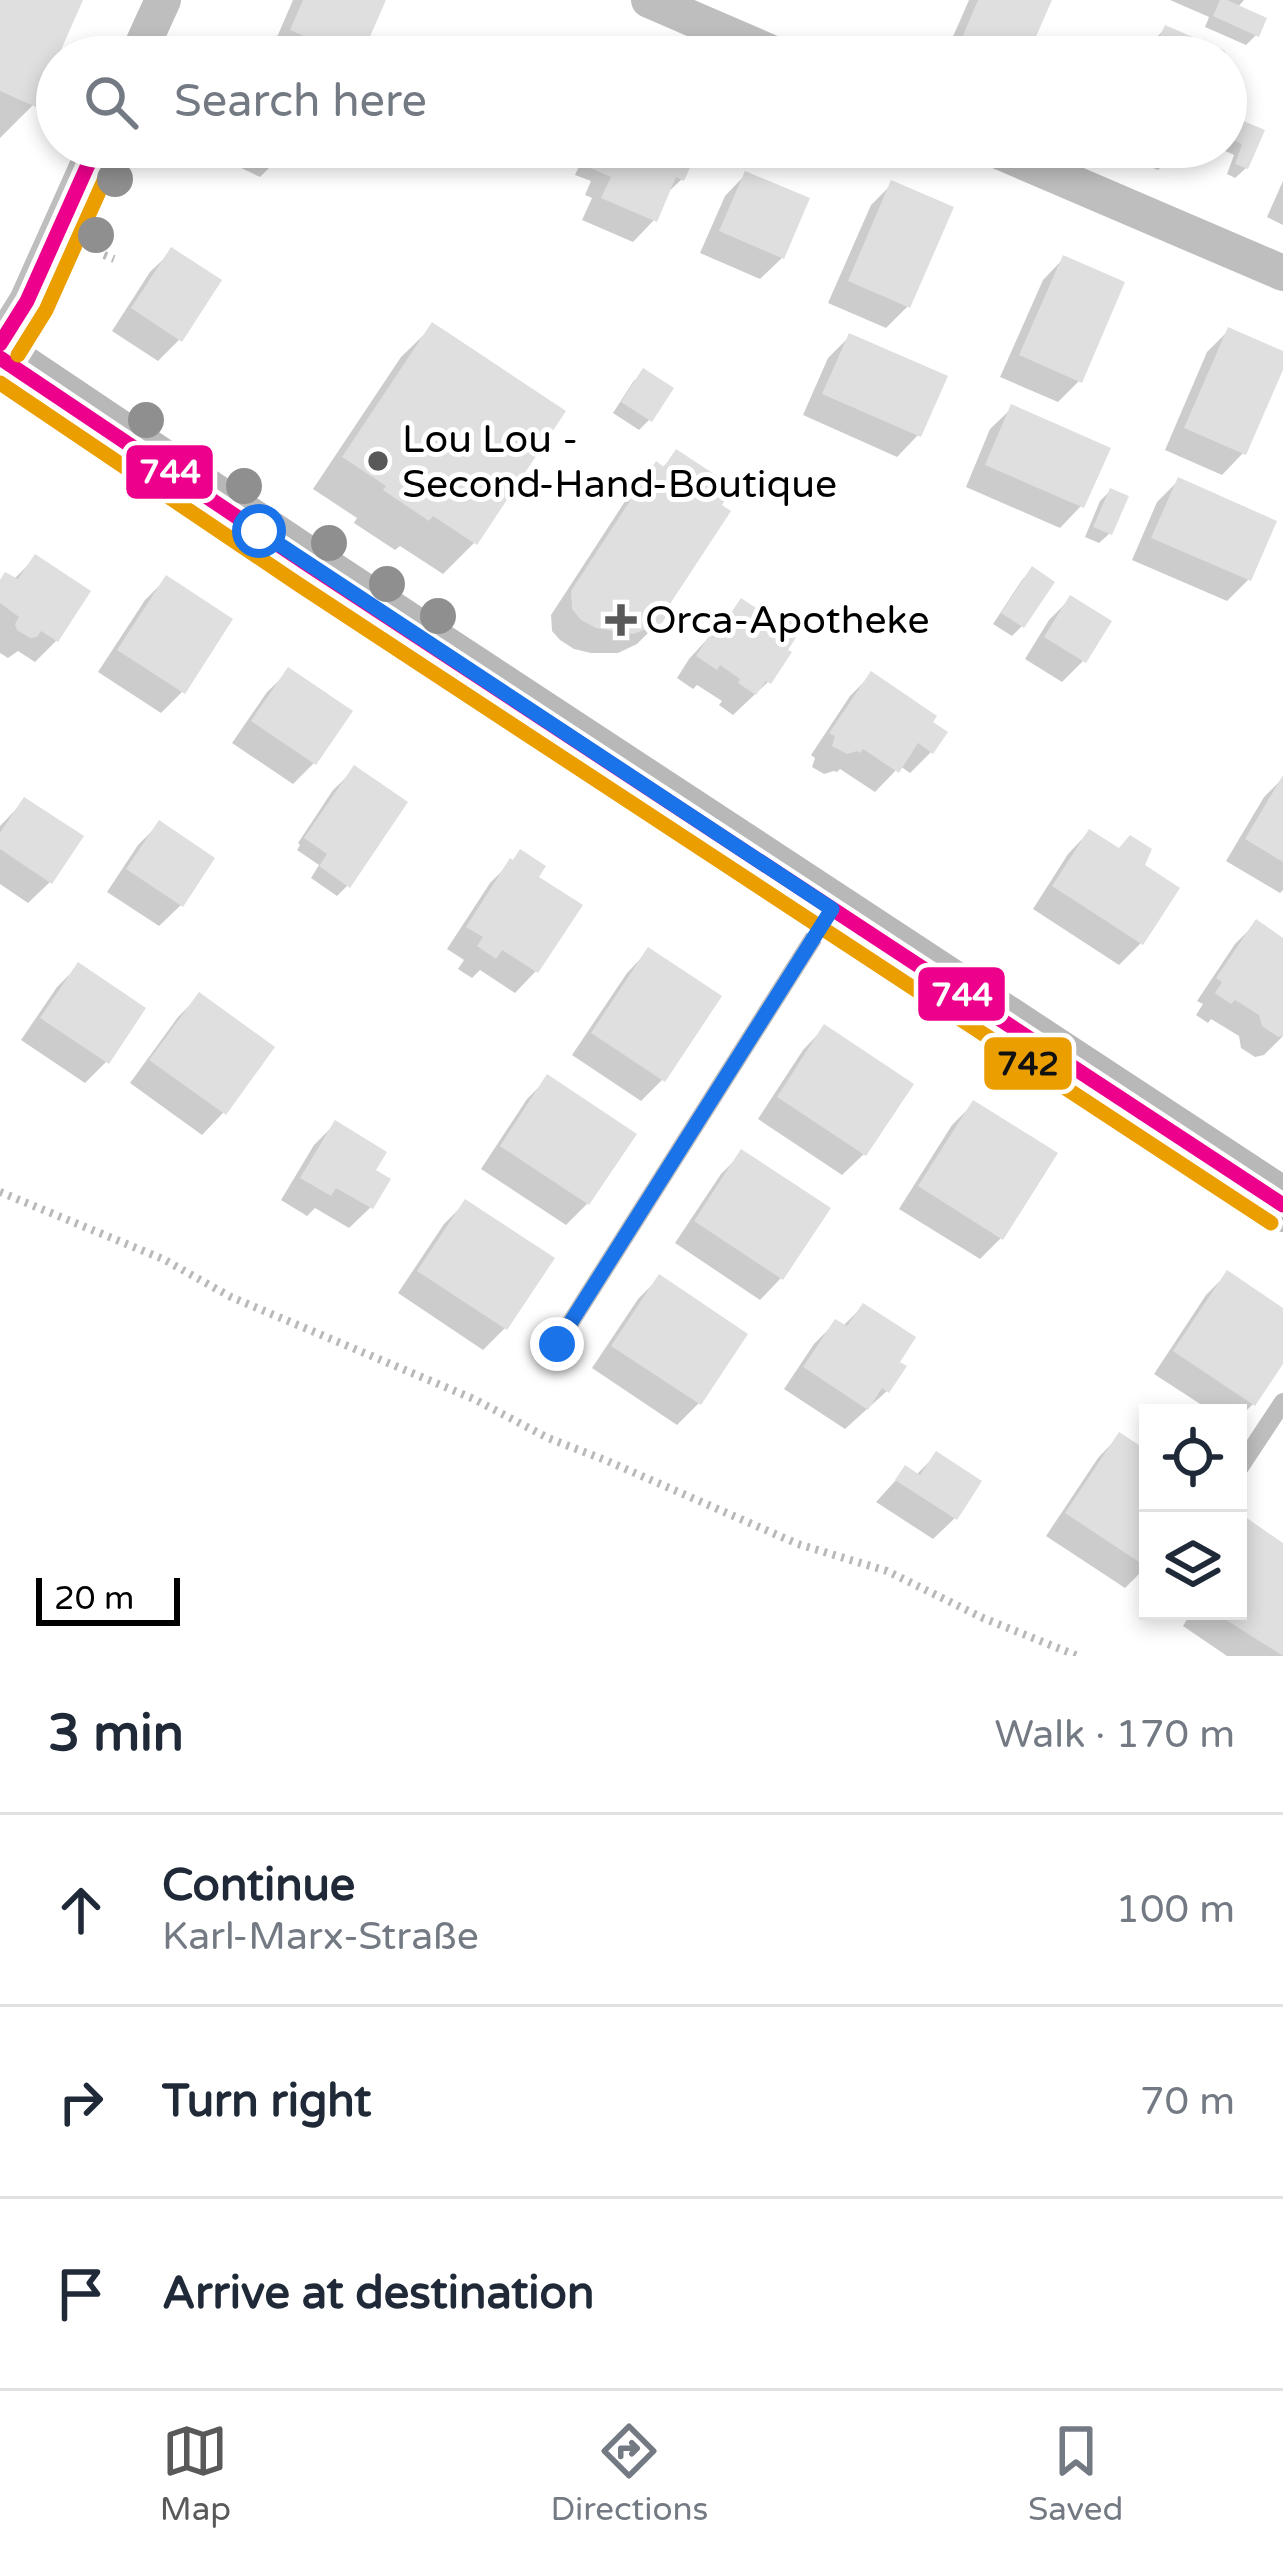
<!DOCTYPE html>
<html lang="en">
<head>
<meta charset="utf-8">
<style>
  :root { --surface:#fff; --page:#f6f6f7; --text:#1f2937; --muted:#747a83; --line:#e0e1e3; --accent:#595959 }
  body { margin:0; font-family:"Varela Round",sans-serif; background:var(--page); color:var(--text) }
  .controls { position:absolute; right:36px; bottom:36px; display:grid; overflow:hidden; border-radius:0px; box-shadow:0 6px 18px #0003 }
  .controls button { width:108px; height:108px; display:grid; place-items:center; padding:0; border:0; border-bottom:3px solid var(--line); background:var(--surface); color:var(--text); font:60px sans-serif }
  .scale { position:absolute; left:36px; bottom:30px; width:144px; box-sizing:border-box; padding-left:12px; border:6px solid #000; border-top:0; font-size:33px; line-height:42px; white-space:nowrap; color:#000; -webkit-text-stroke:9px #fff; paint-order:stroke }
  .stop { position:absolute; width:36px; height:36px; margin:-27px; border:9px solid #1a73e8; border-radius:50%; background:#fff }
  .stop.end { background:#1a73e8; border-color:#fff; box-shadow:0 3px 12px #0008 }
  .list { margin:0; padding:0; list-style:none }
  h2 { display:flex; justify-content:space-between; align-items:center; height:156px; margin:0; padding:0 48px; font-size:51px }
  h2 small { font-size:39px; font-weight:400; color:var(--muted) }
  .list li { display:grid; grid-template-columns:78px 1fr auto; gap:36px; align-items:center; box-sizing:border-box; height:192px; padding:0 48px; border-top:3px solid var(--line) }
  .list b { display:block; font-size:45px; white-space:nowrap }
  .list p { margin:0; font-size:39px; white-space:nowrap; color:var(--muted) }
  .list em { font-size:39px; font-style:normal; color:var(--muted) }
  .icon { flex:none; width:66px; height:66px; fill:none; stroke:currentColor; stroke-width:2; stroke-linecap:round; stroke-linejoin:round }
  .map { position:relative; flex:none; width:1283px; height:1656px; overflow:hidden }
  .search { position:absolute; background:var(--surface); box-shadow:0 6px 18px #0003; left:36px; right:36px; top:36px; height:132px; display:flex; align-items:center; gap:30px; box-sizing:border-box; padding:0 42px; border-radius:66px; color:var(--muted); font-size:45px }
  .sheet { height:732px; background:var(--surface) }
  nav { display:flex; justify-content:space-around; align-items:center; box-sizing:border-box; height:168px; border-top:3px solid var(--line); background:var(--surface); font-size:33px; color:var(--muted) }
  nav a { display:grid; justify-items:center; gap:6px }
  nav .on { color:var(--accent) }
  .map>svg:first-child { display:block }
  .shadow { fill:#0003 }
  .building { fill:#dfdfdf }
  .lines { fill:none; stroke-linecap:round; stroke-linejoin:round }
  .path { stroke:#b9b9b9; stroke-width:8; stroke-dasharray:3 6; stroke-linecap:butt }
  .lane { stroke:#bebebe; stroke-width:18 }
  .street { stroke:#bebebe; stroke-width:36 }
  .secondary { stroke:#b8b8b8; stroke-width:54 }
  .bus-1-casing { stroke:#fff; stroke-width:24 }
  .bus-2-casing { stroke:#fff; stroke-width:24 }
  .bus-1 { stroke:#ec008c; stroke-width:15 }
  .bus-2 { stroke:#eb9e00; stroke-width:15 }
  .tree { fill:#8f8f8f }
  .route { stroke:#1a73e8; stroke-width:15 }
  .poi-dot { fill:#595959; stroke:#fff; stroke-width:4.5 }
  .labels { text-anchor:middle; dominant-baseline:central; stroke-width:10; stroke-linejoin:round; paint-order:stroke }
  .poi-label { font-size:39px; fill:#000; stroke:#fff; text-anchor:start }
  .line-badge { stroke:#fff; stroke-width:4.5 }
  .badge-label { font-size:33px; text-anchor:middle; font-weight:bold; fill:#fff }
  .pale-badge-label { font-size:33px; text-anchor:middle; font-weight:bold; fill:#111 }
</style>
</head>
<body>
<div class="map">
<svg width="1283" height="1656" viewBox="0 0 1283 1656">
  <rect width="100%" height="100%" fill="#fff"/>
  <!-- shadow -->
  <g class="shadow">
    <polygon points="0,0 80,0 33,105 0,138"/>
    <polygon points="293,0 383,0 358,57 284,57 271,51"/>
    <polygon points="969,0 1049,0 1024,57 944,57"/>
    <polygon points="1170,0 1244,0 1237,8 1256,35 1246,45 1205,27 1209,17"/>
    <polygon points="1165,29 1220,57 1141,57 1144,50"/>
    <polygon points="1229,119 1261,132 1246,168 1235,178 1227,174 1234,155 1217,147 1226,147 1226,122"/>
    <polygon points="197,147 285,147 281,156 260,177"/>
    <polygon points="588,147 686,147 682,179 664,196 654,220 633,242 582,220 592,198 585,195 591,181 575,175"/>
    <polygon points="1106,147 1180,147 1158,170"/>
    <polygon points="746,174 782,258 760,279 700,253 725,196"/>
    <polygon points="1283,181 1283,225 1267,217"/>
    <polygon points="892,184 907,307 886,328 828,303 871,205"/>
    <polygon points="172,251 179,340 158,361 112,331 150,272"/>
    <polygon points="1064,258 1079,381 1058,402 1000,377 1043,280"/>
    <polygon points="433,326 474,543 443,574 400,546 395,550 354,523 357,518 313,489 401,357"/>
    <polygon points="1228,331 1283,355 1283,362 1243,453 1222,475 1165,450 1207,352"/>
    <polygon points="849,337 918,435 897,457 803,415 828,358"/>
    <polygon points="643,372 649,420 639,430 613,413 633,382"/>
    <polygon points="1012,408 1081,506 1060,528 966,487 990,429"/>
    <polygon points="677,453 664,608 660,621 637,644 618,653 591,653 574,649 560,640 552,631 551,615 635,486 656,465 661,469"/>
    <polygon points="1178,481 1248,580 1227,601 1132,560 1157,502"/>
    <polygon points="1110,491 1110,533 1099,543 1085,537 1100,501"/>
    <polygon points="35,558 56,641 35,662 18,651 8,658 0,653 0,582 13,580"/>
    <polygon points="1032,570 1022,626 1012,636 993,624 1022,580"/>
    <polygon points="166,579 229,620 182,692 161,713 98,672 145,600"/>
    <polygon points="1070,599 1083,661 1062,682 1025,659 1049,620"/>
    <polygon points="741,602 768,682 733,715 719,705 722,701 697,685 693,689 677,678 689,659"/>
    <polygon points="289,671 314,763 293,784 232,743 267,692"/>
    <polygon points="871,675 931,752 910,773 900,766 875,792 840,769 837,772 834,771 824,774 812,767 815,758 811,755 850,696"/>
    <polygon points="355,769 347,886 337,896 311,878 319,865 297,850 300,845 298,843 333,790"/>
    <polygon points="1283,778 1283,890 1280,893 1226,861 1264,797"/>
    <polygon points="24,801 50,882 28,903 0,884 0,826"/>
    <polygon points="159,824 181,905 159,926 107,892 138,845"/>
    <polygon points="1089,832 1176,889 1140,944 1119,965 1033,909 1068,854"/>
    <polygon points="520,853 535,878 536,971 515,993 480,970 472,978 458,969 464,960 447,949 490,883"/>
    <polygon points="1256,923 1283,941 1283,1036 1264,1055 1255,1057 1241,1048 1239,1036 1211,1019 1208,1023 1196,1015 1203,1004 1197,1001 1235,944"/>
    <polygon points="648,951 662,1080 641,1101 572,1055 627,973"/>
    <polygon points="78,966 106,1062 85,1083 21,1040 57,987"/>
    <polygon points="199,996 271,1048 223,1113 202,1135 130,1083 178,1017"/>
    <polygon points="824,1028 864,1154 842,1175 758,1119 803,1050"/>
    <polygon points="548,1078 587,1204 566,1225 481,1169 527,1099"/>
    <polygon points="973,1104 1001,1238 980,1259 899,1209 952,1125"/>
    <polygon points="335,1124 372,1171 371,1207 349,1228 315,1208 307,1216 281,1200 314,1145"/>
    <polygon points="742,1153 781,1278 760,1300 675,1243 721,1174"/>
    <polygon points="465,1203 505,1328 483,1350 398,1293 444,1224"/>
    <polygon points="1227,1274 1283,1311 1283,1358 1253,1404 1238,1419 1238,1413 1214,1413 1154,1374 1206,1295"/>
    <polygon points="659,1278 744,1334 698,1404 677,1425 592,1368 638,1299"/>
    <polygon points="863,1306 896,1363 887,1391 845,1429 784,1389 814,1344 836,1322 842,1327"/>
    <polygon points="1119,1436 1148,1455 1148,1565 1125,1588 1046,1536 1098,1458"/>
    <polygon points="937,1454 955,1518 933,1539 876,1502 906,1469 916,1475"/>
    <polygon points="1238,1516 1283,1546 1283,1656 1227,1656 1183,1626 1192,1611 1238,1611"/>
  </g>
  <!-- building -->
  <g class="building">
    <polygon points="0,0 83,0 36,107 0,91"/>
    <polygon points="303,0 386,0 361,57 352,57 290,30"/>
    <polygon points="978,0 1052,0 1027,57 967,57 956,52"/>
    <polygon points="1220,0 1227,0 1267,18 1259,37 1213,16"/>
    <polygon points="1165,25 1225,51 1223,57 1150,57"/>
    <polygon points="1229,115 1265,130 1248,169 1235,164 1242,144 1226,137"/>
    <polygon points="591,147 690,147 698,150 684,181 676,177 657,222 601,198 611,177 583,165"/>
    <polygon points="745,171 810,198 784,259 719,231"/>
    <polygon points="891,180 954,207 910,308 848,281"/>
    <polygon points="171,247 222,280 182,342 131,308"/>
    <polygon points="1063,255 1125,282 1082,383 1019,355"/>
    <polygon points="432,322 566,411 477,545 433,516 429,521 383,490 386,486 342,457"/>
    <polygon points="1228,327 1283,351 1283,370 1246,455 1184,428"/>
    <polygon points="849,333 948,376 921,437 822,394"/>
    <polygon points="643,368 674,388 652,422 621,402"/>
    <polygon points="1011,404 1111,448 1084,508 985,465"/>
    <polygon points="676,449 734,487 722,505 731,511 668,607 670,610 662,623 633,634 596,628 581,620 572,609 571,591 656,461 664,467"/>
    <polygon points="1178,477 1277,521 1251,581 1151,538"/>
    <polygon points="1110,488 1129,496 1112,535 1093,527"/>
    <polygon points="35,554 91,591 58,642 41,631 37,637 30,638 17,630 15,624 19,617 0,603 0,580 5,572 18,579"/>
    <polygon points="1032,566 1055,582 1024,628 1001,613"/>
    <polygon points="166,575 233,619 185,694 117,650"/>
    <polygon points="1070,595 1112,621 1086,663 1044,637"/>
    <polygon points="741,598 779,623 785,613 804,625 788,650 792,652 771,684 766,681 756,695 738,683 740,679 720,665 717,670 696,656 710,634 714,638"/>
    <polygon points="288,667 353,711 316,765 251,721"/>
    <polygon points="871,671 937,716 933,722 948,732 933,754 918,743 899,773 863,749 860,753 857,751 847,754 832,746 835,736 829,733"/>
    <polygon points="354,765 408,802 350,888 319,866 327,854 304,838"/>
    <polygon points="1283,775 1283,862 1245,839"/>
    <polygon points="24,797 84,836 52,884 0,849 0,833"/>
    <polygon points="159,820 215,858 183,907 126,869"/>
    <polygon points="1089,829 1119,848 1130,835 1152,849 1145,865 1180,888 1143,945 1052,886"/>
    <polygon points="520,849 546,866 539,877 583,905 538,973 502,950 496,959 477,946 483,937 466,927 510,858 513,860"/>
    <polygon points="1256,919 1283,938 1283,1036 1278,1037 1262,1026 1259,1015 1235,1000 1231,1004 1215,993 1222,982 1216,978"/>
    <polygon points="648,947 722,996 665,1082 591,1033"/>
    <polygon points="78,962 146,1008 109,1064 40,1018"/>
    <polygon points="199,992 275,1047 226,1115 149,1060"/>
    <polygon points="824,1024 914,1084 866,1156 777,1097"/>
    <polygon points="547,1074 637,1134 589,1205 500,1146"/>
    <polygon points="973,1100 1058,1153 1003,1240 918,1186"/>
    <polygon points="335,1120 387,1152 376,1170 391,1179 373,1209 336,1188 331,1196 300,1178"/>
    <polygon points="741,1149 831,1208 783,1280 694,1221"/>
    <polygon points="465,1199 555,1258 507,1330 417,1271"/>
    <polygon points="1227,1270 1283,1308 1283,1364 1255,1406 1173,1351"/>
    <polygon points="659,1274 748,1334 701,1405 611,1346"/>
    <polygon points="863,1303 916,1337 900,1362 907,1366 889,1393 882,1388 868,1410 803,1367 835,1319 847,1326"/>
    <polygon points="1119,1432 1148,1451 1148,1568 1065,1513"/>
    <polygon points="936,1451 982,1481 957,1520 895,1480 905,1465 920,1475"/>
    <polygon points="1238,1512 1283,1543 1283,1656 1212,1611 1238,1611"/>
  </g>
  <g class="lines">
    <!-- path -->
    <g class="path">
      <polyline points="104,255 114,259"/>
      <polyline points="0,1192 163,1259 231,1297 474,1399 548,1438 605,1460 798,1544 887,1571 983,1618 1078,1656"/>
    </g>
    <!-- lane -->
    <g class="lane">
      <polyline points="557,1344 830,912"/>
      <polyline points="1238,1470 1283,1402"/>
    </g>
    <!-- street -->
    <g class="street">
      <polyline points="649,0 781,57"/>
      <polyline points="137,57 163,0"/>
      <polyline points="989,147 1283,273"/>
      <polyline points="0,344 27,301 96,147"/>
    </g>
    <!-- secondary -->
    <polyline class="secondary" points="0,358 310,566 1283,1205"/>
    <defs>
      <g id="bus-1">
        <polyline points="0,344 27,301 96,147"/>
        <polyline points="0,358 310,566 1283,1205"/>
      </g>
      <g id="bus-2">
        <polyline points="18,355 46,310 115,156"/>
        <polyline points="0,383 298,584 1271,1223"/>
      </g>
    </defs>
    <!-- bus-1 casing -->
    <use href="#bus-1" class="bus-1-casing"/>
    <!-- bus-2 casing -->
    <use href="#bus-2" class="bus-2-casing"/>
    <!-- bus-1 -->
    <use href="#bus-1" class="bus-1"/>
    <!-- bus-2 -->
    <use href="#bus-2" class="bus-2"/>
  </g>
  <!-- trees -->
  <g class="tree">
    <circle cx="115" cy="179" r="18"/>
    <circle cx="96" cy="235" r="18"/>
    <circle cx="146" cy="420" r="18"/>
    <circle cx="244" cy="486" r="18"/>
    <circle cx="329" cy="543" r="18"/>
    <circle cx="387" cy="584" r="18"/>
    <circle cx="438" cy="616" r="18"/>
  </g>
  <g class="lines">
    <!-- route -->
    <polyline class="route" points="259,531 832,909 557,1344"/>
  </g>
  <!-- markers -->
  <g class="poi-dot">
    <circle cx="378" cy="461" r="12"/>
    <path d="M615 602h12v12h12v12h-12v12h-12v-12h-12v-12h12z"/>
  </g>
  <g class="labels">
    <!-- poi labels -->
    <g class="poi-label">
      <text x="402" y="439">Lou Lou -<tspan x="402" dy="45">Second-Hand-Boutique</tspan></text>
      <text x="645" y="620">Orca-Apotheke</text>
    </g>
  </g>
  <g class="line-badge">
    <rect x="124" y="443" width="91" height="58" rx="12" fill="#ec008c"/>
    <rect x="916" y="965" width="91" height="58" rx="12" fill="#ec008c"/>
    <rect x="982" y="1035" width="92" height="57" rx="12" fill="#eb9e00"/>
  </g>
  <g class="badge-label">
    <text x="170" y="483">744</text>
    <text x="962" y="1006">744</text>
  </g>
  <g class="pale-badge-label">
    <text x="1028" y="1075">742</text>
  </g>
</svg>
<div class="controls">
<button><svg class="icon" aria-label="locate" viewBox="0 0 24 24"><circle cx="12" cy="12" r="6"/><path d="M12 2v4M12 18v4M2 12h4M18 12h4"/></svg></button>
<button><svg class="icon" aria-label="layers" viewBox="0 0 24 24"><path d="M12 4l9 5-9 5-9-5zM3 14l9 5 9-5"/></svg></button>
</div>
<div class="scale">20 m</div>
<div class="stop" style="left:259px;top:531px"></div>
<div class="stop end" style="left:557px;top:1344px"></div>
<div class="search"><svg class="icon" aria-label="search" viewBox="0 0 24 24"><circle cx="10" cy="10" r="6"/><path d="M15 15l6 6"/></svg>Search here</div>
</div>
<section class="sheet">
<h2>3 min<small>Walk · 170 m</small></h2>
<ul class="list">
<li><svg class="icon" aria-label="ahead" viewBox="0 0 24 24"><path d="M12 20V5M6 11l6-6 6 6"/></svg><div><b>Continue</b><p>Karl-Marx-Straße</p></div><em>100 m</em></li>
<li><svg class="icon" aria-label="right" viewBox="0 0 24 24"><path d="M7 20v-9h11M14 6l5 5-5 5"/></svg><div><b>Turn right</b></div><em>70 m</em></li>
<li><svg class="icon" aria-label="arrive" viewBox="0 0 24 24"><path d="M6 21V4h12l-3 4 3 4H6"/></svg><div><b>Arrive at destination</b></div></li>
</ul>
</section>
<nav>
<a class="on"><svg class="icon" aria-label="map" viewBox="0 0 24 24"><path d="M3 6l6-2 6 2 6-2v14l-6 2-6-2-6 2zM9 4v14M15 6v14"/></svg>Map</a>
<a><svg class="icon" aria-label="directions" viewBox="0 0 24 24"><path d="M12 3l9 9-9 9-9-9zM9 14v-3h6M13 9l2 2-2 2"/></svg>Directions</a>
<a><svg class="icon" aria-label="saved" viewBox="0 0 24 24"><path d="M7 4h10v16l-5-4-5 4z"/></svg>Saved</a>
</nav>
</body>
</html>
